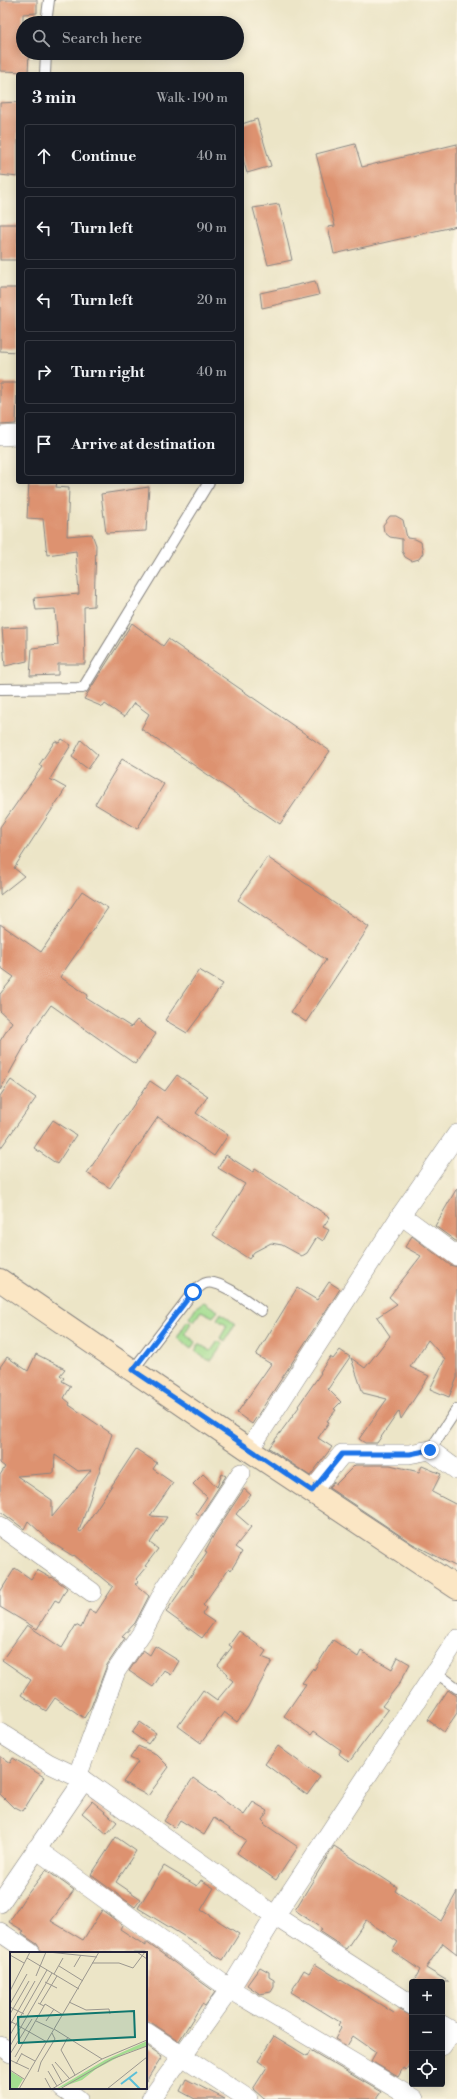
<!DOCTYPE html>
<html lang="en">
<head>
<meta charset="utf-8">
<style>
  :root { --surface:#171b24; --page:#242831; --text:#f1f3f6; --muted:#9ea1a6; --line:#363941 }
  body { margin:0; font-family:"Libre Bodoni",serif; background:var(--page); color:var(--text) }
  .controls { position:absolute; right:12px; bottom:12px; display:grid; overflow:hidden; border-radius:4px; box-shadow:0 2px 10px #0003 }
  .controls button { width:36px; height:36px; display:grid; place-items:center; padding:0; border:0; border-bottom:1px solid var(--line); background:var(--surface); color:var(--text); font:20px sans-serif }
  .stop { position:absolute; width:12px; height:12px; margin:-9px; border:3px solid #1a73e8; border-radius:50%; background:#fff }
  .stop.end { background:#1a73e8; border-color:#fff; box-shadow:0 1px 4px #0008 }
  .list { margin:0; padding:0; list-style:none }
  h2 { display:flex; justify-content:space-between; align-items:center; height:52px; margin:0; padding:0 16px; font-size:17px }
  h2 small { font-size:13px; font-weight:400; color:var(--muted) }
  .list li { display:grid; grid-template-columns:26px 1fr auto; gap:12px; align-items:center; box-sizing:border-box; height:64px; margin:0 8px 8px; padding:0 8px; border:1px solid var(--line); border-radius:4px }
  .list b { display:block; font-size:15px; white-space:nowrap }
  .list em { font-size:13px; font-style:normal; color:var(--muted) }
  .icon { flex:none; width:22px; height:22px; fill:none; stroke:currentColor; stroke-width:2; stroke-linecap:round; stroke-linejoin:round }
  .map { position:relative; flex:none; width:457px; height:2099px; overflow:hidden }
  .search { position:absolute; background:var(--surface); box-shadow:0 2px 10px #0003; left:16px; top:16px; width:228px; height:44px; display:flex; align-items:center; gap:10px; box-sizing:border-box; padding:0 14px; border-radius:22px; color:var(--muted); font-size:15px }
  .panel { position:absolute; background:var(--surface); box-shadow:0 2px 10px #0003; left:16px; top:72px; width:228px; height:412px; border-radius:4px }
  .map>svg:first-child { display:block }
  .green { fill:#a3dd90; stroke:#628066 }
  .building { fill:#dd9270; fill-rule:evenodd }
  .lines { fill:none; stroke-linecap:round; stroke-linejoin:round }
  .service-casing { stroke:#878481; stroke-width:12 }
  .minor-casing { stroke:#878481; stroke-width:20 }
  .secondary-casing { stroke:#878481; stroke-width:24 }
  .service { stroke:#fff; stroke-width:10 }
  .minor { stroke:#fff; stroke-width:19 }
  .secondary { stroke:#fbe6c4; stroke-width:22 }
  .route { stroke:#1a73e8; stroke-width:5 }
  .inset-river { fill:none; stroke:#5abfd8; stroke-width:2 }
  .inset-road { fill:none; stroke:#9b978f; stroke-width:1 }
  .view { fill:#0f766e; fill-opacity:0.15; stroke:#0f766e; stroke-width:2 }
  .inset-edge { fill:none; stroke:#22223b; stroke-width:2 }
</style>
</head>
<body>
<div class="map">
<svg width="457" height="2099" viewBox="0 0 457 2099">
  <rect width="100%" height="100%" fill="#fcf5e5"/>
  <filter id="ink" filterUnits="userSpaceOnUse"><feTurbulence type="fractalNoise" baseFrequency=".025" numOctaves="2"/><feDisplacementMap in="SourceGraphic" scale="8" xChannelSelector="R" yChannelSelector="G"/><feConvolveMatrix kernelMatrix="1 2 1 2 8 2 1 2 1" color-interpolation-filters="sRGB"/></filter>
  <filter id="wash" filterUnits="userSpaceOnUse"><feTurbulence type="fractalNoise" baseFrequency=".012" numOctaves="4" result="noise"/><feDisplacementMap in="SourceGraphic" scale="16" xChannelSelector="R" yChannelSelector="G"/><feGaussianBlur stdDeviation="0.9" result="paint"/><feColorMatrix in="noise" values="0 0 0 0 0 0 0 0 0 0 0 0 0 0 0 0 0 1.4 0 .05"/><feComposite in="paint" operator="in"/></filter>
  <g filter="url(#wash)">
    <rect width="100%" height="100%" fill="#ece5c7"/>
    <!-- green -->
    <g class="green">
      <polygon points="204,1302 218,1311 213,1317 201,1311 194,1321 189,1318 196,1307"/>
      <polygon points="221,1313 235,1324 225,1341 220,1338 227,1326 217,1319"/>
      <polygon points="187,1321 191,1323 185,1333 195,1342 191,1349 177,1338"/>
      <polygon points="218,1341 223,1344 212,1360 207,1360 195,1351 199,1344 211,1351"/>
    </g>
    <g id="blocks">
      <!-- building -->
      <g class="building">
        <polygon points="0,0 37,0 37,13 23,14 23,53 29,53 28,72 0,71"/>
        <polygon points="18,102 18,177 0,175 0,103"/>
        <polygon points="257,119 271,166 247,173 242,156 242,124"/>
        <polygon points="355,144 362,167 457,144 457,226 334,254 328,227 335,226 316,154"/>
        <polygon points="279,204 292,260 268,265 253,208"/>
        <rect x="0" y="224" width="18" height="36"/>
        <polygon points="315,281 319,295 262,308 260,293"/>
        <polygon points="0,288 18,288 18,352 0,351"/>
        <polygon points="0,383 17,383 16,424 0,425"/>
        <polygon points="29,482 57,482 56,487 69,488 67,536 92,534 96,545 94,606 84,607 85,664 58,664 58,675 30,676 32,648 58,645 55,609 36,610 34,598 79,594 76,551 47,555 43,519 27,518"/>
        <polygon points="149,487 146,531 106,533 101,494"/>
        <polygon points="390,516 396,516 403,520 407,538 415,539 421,542 423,553 419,559 412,561 405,557 402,551 402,539 390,537 384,532 383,525"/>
        <polygon points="132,623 163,646 168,639 330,751 280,824 141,729 149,714 134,703 124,717 105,704 103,707 84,699"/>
        <polygon points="27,627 27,661 5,666 2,628"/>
        <polygon points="62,739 71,745 50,779 66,788 14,868 24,876 0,895 0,827 42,767 39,765 55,741 59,743"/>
        <polygon points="81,740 98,755 88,769 72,757"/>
        <polygon points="122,759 164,784 137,829 95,804"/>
        <polygon points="267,857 369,927 306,1022 291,1012 326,960 238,900"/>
        <polygon points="82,891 108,908 60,977 88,995 86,998 131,1027 137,1020 156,1034 135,1064 51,1005 34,1029 0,1090 0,1041 12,1022 0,1011 0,994 14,977 0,967 0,924 41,952"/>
        <polygon points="199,970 223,984 187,1033 165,1020"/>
        <polygon points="177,1075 208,1096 196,1113 228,1135 214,1156 158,1117 110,1188 87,1173 150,1081 165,1091"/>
        <polygon points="11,1080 36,1098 0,1149 0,1096"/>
        <polygon points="53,1120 76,1135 57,1164 34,1148"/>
        <polygon points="226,1155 253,1172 255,1169 330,1217 323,1227 329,1230 323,1241 317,1237 307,1253 302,1256 282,1245 271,1243 254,1252 249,1259 213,1235 245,1184 218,1168"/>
        <polygon points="457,1188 457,1242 435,1226"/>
        <polygon points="412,1236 450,1265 457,1267 457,1378 449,1397 430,1389 445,1359 428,1340 410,1367 429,1376 401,1419 399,1411 377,1443 365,1443 359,1439 387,1399 363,1393 351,1358 365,1368 390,1336 377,1317 397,1304 389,1297 421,1256 405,1247"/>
        <polygon points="329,1282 340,1289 252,1424 237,1413 271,1364 256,1355 297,1288 317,1300"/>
        <polygon points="340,1350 350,1357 328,1389 341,1402 334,1409 336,1410 327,1421 329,1422 318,1438 332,1447 310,1476 269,1448 299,1407 298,1406 321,1373 320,1372 330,1357 333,1359"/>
        <path d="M36,1354L65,1369L60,1375L64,1378L62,1381L71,1386L64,1398L70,1403L69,1405L112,1434L79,1531L81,1532L136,1449L157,1463L153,1469L173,1483L150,1516L167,1517L150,1543L158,1549L145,1566L147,1567L137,1579L139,1581L135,1584L149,1596L135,1623L122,1637L125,1638L107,1665L91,1707L84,1718L55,1698L46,1711L21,1695L31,1680L2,1660L27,1625L62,1648L76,1625L81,1628L89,1610L96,1613L113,1587L74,1555L73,1556L52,1543L28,1521L24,1529L0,1511V1475L5,1467L0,1463V1367L7,1357L28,1371ZM55,1455L78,1471L91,1470L52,1517V1500L17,1476L54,1473Z"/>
        <polygon points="355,1465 390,1465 419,1472 422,1466 441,1474 432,1492 457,1505 457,1567 413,1544 329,1488 333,1482 336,1484"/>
        <polygon points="203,1474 217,1487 222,1474 226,1476 200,1516 196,1513 207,1497 193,1484"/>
        <polygon points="244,1489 251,1495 236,1514 251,1527 235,1547 242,1552 231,1570 229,1568 203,1605 206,1608 202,1614 214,1622 202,1638 166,1612 207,1552 205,1551 216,1531"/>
        <polygon points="15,1568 31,1579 37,1570 51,1578 52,1577 67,1588 59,1602 55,1600 37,1629 0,1607 0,1592"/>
        <polygon points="239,1631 266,1651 262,1657 272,1661 248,1707 237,1722 224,1712 201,1743 178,1726 203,1690 217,1700 233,1681 227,1676 228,1674 218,1665 232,1647 229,1645"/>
        <polygon points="333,1640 358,1657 361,1651 392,1669 398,1657 410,1664 399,1684 382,1706 388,1710 349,1762 339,1754 341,1750 314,1731 311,1735 284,1716 306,1684 302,1683 313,1668 314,1670"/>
        <polygon points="155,1646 179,1661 171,1675 164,1670 153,1687 129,1671 143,1650 150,1655"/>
        <polygon points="448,1690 457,1696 457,1713 444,1732 428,1720"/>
        <polygon points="140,1722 156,1733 148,1744 132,1733"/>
        <polygon points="138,1746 156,1754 169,1767 148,1796 123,1782 138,1762 130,1758"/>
        <polygon points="278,1746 320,1777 307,1795 265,1764"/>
        <polygon points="0,1756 10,1763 13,1758 44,1777 23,1811 15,1807 14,1808 0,1794"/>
        <polygon points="193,1778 244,1815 253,1802 268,1811 262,1820 265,1823 264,1824 298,1847 276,1880 237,1853 246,1840 214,1818 204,1835 180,1820 175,1828 164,1821"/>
        <polygon points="92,1801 117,1822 107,1834 82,1813"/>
        <polygon points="116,1837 136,1851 116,1882 141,1899 135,1907 91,1875"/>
        <polygon points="334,1846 397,1887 395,1891 441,1921 457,1892 457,1954 443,1943 426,1968 449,1982 413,1982 420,1970 392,1951 398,1942 366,1920 346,1949 320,1932 322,1929 295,1910"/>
        <polygon points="164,1866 197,1886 201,1880 214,1888 201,1910 239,1934 223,1960 138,1908"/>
        <polygon points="46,1870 74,1890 51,1921 83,1940 102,1910 122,1925 120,1929 146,1946 146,1942 215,1992 205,2006 202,2004 179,2041 152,2023 146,2021 146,1953 42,1953 37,1944 22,1934 24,1931 9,1922 23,1900"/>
        <polygon points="315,1964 394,2013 398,2009 412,2016 412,2060 406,2070 403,2068 398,2077 371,2061 376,2052 353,2036 347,2046 335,2039 341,2028 338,2025 340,2022 291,1992 304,1970 309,1973"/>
        <polygon points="260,1967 269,1972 269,1977 274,1980 274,1987 271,1992 260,1994 247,1985"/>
        <polygon points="274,2036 307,2056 310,2050 381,2092 376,2099 264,2099 253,2089 267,2067 258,2061"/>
        <polygon points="146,2045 162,2056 146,2081"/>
        <polygon points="186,2079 225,2099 195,2099 180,2091"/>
      </g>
    </g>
  </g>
  <g filter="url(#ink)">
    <use href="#blocks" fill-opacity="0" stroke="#878481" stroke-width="1"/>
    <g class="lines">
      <defs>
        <g id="service">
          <polyline points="46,23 49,0"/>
          <polyline points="45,74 46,53"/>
          <polyline points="0,689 83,688 209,482"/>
          <path d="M133,1370L193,1292C197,1289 202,1284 206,1283C220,1279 250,1303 261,1311"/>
          <polyline points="430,1450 457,1409"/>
          <polyline points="434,1671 457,1688"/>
        </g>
        <g id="minor">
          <polyline points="0,436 18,435"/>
          <polyline points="401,1215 457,1256"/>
          <polyline points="249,1450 401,1215 457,1134"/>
          <polyline points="312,1491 342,1454 409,1454 430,1450 457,1470"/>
          <polyline points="0,1526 92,1592"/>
          <polyline points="0,1733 48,1763 84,1780 275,1916 412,2005"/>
          <polyline points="77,1777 116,1671 143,1631 165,1589 241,1473"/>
          <polyline points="36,1849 230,1989 414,2099"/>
          <polyline points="0,1903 84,1780"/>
          <polyline points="0,1932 31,1953"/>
          <polyline points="442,2025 457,2034"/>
          <polyline points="146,2032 248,2099"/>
          <polyline points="0,2046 11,2053"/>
          <polyline points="442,2046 452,2031"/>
          <polyline points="62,2088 78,2099"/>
          <polyline points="151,2099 230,1989 275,1916 457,1639"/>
        </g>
        <polyline id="secondary" points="0,1280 249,1450 457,1588"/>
      </defs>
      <!-- service casing -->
      <use href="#service" class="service-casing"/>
      <!-- minor casing -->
      <use href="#minor" class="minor-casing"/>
      <!-- secondary casing -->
      <use href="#secondary" class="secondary-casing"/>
      <!-- service -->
      <use href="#service" class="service"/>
      <!-- minor -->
      <use href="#minor" class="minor"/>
      <!-- secondary -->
      <use href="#secondary" class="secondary"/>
    </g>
  </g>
  <g class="lines" filter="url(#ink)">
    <!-- route -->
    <polyline class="route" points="193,1292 133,1370 312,1491 342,1454 410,1454 430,1450"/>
  </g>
  <!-- overview -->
  <g transform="translate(10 1952)">
    <rect width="137" height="137" fill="#ece5c7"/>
    <path d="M137,89V94L116,101L86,117L72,128L46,137L95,108ZM0,119L13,127L7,137H0Z" fill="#a3dd90"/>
    <path class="inset-river" d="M119,126L130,137M111,132L127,120"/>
    <path class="inset-road" d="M38,0L87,5M127,0L137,7M0,3L14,11M17,6L69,37M82,11H109L123,16L135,0M49,14L73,29M64,15L71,3M44,22L53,6M26,24L36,0M35,30L47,36M0,39L20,0M59,50L76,58L99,57L100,62M28,51L34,54L35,52L53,63M0,52L17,22M30,52L47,24M0,55L14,62M0,62L19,29M0,69L37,90M26,69L43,77M36,69L44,57M0,73L25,29M44,77L92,107M0,83L37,18M58,85L51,98L65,123M0,94L42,21M0,102L22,67M12,102L25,109M5,105L34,54M0,108L19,117M45,110L59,126M6,112L12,101M42,112L52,130M0,118L14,127M38,119L47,134M28,120L31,110L45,87L42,81M35,126L41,137M9,137L89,0M42,137L92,107L137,88M50,137L102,107L137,94M97,137L137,105"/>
    <path class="view" d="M124,59L125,85L9,91L8,65Z"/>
    <rect width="137" height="137" class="inset-edge"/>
  </g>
</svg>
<div class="controls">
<button>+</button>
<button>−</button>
<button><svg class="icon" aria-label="locate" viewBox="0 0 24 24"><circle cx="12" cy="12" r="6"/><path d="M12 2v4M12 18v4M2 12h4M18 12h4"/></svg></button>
</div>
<div class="stop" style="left:193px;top:1292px"></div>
<div class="stop end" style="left:430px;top:1450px"></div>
<div class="search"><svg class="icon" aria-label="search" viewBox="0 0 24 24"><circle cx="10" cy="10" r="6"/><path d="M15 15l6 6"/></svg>Search here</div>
<section class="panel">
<h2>3 min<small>Walk · 190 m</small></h2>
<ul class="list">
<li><svg class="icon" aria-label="ahead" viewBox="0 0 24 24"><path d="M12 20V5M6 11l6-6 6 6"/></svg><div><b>Continue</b></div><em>40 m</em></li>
<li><svg class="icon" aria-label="left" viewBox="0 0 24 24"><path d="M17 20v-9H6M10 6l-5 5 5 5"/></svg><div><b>Turn left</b></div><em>90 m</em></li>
<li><svg class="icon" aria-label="left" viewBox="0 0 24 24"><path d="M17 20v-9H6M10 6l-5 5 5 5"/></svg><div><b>Turn left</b></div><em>20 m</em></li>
<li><svg class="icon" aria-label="right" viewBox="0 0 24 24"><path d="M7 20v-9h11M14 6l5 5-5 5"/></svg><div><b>Turn right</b></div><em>40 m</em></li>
<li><svg class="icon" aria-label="arrive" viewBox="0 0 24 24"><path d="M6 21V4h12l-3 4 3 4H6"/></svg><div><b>Arrive at destination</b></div></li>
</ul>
</section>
</div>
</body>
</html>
